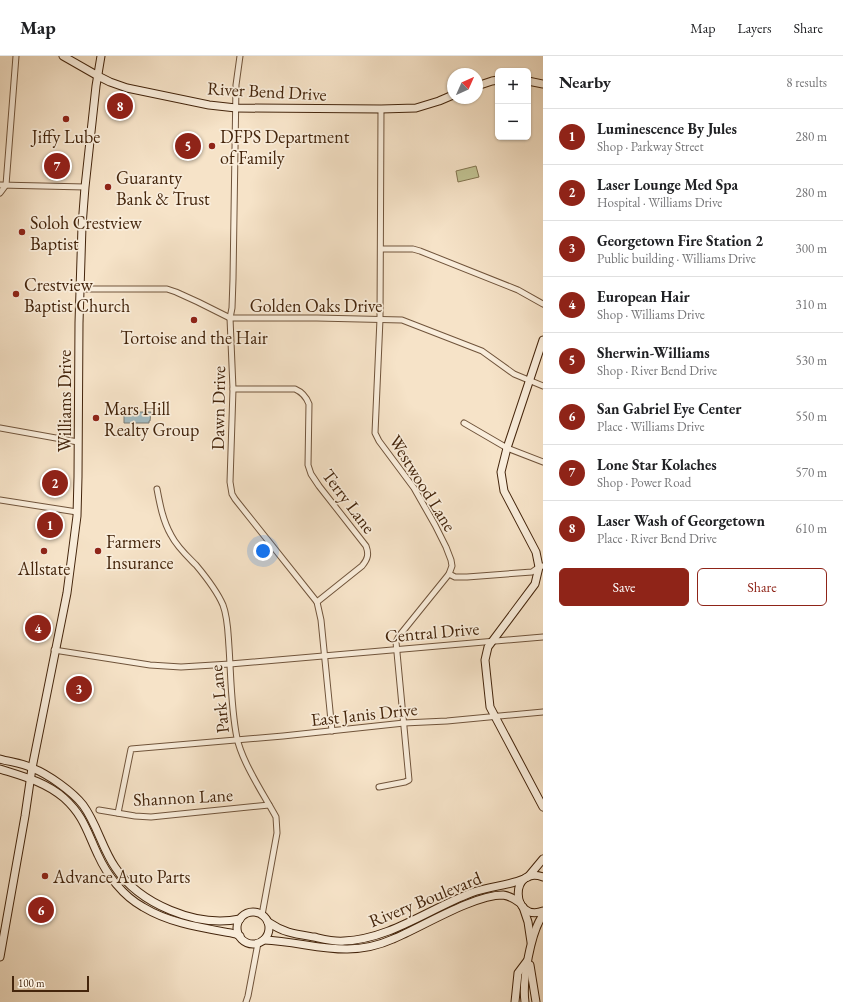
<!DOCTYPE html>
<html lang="en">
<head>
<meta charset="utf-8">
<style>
  :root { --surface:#fff; --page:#f2f2f2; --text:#202124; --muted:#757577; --line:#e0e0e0; --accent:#8f2418 }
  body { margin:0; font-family:"EB Garamond",serif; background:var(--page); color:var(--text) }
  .controls { position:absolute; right:12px; top:12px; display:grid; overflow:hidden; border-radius:6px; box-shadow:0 1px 3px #0004 }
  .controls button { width:36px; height:36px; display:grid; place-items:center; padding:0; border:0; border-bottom:1px solid var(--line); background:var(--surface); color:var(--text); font:20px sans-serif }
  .compass { position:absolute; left:447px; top:12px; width:36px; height:36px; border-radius:50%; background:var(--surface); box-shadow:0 1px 3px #0004; rotate:45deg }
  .scale { position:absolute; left:12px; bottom:10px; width:77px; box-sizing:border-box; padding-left:4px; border:2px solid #44250c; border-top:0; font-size:11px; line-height:14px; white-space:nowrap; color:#44250c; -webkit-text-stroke:3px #f9eddb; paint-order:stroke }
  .you { position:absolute; left:263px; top:495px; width:14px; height:14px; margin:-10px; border:3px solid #fff; border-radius:50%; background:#1a73e8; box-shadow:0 0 0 6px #1a73e833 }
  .badge { display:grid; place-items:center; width:26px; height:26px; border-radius:50%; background:var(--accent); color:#fff; font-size:13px; font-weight:700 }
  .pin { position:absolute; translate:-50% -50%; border:2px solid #fff; box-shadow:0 1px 4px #0006 }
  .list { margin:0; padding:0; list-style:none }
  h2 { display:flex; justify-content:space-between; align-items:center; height:52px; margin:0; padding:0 16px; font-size:17px }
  h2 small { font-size:13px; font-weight:400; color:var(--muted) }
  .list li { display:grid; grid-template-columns:26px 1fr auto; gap:12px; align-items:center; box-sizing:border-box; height:56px; padding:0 16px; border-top:1px solid var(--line) }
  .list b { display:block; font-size:15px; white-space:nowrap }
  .list p { margin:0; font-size:13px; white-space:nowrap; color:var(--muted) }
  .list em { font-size:13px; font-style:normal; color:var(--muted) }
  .actions { display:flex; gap:8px; padding:12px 16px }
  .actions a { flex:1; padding:9px 0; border:1px solid var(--accent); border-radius:6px; text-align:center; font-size:14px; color:var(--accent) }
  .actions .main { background:var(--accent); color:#fff }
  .map { position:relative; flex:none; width:543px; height:946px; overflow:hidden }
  header { display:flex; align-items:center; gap:24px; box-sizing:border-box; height:56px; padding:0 20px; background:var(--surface); border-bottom:1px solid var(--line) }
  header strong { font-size:19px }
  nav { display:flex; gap:22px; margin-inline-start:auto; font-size:14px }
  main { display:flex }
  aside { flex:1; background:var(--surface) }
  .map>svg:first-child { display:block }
  .green { fill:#c1c393; stroke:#827450 }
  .water { fill:#a3bbc1; stroke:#7d7f79 }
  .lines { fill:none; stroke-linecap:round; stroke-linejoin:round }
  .street-casing { stroke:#70543b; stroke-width:7 }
  .secondary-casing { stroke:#44250c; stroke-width:9 }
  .street { stroke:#f9eddb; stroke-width:5 }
  .secondary { stroke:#f9eddb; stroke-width:7 }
  .poi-dot { fill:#8f2418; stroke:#f9eddb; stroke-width:1.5 }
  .labels { text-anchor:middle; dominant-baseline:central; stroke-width:3.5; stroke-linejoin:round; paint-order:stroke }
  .street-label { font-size:18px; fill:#44250c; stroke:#f9eddb }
  .poi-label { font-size:18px; fill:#44250c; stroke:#f9eddb; text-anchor:start }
</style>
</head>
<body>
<header>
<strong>Map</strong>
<nav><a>Map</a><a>Layers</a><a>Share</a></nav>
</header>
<main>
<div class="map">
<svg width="543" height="946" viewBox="0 0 543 946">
  <rect width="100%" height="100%" fill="#f6e3c8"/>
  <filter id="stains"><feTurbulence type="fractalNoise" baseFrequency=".005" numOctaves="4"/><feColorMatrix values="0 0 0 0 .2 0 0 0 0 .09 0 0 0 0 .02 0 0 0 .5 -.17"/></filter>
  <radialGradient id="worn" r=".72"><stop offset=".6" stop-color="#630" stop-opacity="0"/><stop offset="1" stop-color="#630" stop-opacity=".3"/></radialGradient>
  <!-- green -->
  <polygon class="green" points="476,110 479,121 458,126 456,115"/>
  <!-- water -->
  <polygon class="water" points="124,356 151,356 150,365 149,365 149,367 124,367"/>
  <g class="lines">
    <defs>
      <g id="street">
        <polyline points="240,0 236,29 233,223 232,252 230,262 233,333 230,426 232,438 235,443 317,546 321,564 332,675"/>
        <polyline points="0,129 85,131"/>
        <polyline points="0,137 6,129 16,0"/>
        <polyline points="381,193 413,193 420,195 518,234 543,248"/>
        <polyline points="80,233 167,233 176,236 198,246 230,262 317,262 402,264 482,295 514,318 543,330"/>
        <path d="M233,333H295C302,336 306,340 309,348L308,409L311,418L319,430L366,490C369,498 368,503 362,510L317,546"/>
        <polyline points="464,367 507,392 543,406"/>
        <polyline points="0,372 78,386"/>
        <path d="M157,433C160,449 163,465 171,479C177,491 187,500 196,509C206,521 217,535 223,549C228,562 228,578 229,591C231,621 231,653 237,682C242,706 264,739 276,761L277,777L262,859"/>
        <polyline points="0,444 77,456"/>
        <polyline points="449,518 455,521 467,521 532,516 539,511 543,510"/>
        <polyline points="54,594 150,609 181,611 230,608 543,581"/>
        <polyline points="379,731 405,726 409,724 396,586 399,580 449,518 452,510 451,504 446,491 435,469 414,432 379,385 375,377 380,263 381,53"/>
        <polyline points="99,754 135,760 151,761 269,749"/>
        <polyline points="118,757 131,693 283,680 404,667 447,665 543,656"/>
        <polyline points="246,946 248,940 258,887"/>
      </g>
      <g id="secondary">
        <polyline points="63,0 98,20 110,26 127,32 209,49 236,52 381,53 416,52 439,45 453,39"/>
        <polyline points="528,25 543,28"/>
        <polyline points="477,30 492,25 498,24"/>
        <polyline points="543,284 507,392 501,416 504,435 536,496 539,511 535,528 488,591 485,604 490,651 543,751"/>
        <path d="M0,703C10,706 22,707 32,712C48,718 73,736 83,749C97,768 102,792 115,811C139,848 197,872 240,863"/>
        <path d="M0,713C22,720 46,726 64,742C84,760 87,776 98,799C107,819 123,840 143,851C171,868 204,872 236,878L240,880"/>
        <polyline points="528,821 543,803"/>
        <path d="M543,821C509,809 511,867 543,855"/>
        <polyline points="523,851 528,866 531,886"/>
        <circle cx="253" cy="872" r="16"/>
        <path d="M268,866C284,877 295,878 314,881C323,883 334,886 344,885C390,883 429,853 471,837C489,830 507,830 524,823"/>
        <path d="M264,884C311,886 346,904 393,883C422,871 473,839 503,839C510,840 515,843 520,847"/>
        <polyline points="0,901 25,760 32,712 67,537 73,491 77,460 78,421 79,267 82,170 85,131 96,30 101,0"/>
        <polyline points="530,909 536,946"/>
        <polyline points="515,946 518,917 527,905"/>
        <path d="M525,946C522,925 531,875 543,859"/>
      </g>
    </defs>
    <!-- street casing -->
    <use href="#street" class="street-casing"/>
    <!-- secondary casing -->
    <use href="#secondary" class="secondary-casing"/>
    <!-- street -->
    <use href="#street" class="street"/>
    <!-- secondary -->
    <use href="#secondary" class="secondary"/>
  </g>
  <!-- markers -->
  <g class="poi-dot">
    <circle cx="66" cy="63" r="4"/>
    <circle cx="212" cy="90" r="4"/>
    <circle cx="108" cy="131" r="4"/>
    <circle cx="22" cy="176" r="4"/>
    <circle cx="16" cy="238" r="4"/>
    <circle cx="194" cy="264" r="4"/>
    <circle cx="96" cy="362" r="4"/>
    <circle cx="44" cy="495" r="4"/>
    <circle cx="98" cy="495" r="4"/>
    <circle cx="45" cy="820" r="4"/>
  </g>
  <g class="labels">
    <!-- street labels -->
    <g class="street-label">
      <text transform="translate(267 35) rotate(3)">River Bend Drive</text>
      <text x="316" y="249">Golden Oaks Drive</text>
      <text transform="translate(64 345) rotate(-90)">Williams Drive</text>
      <text transform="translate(218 352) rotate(-89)">Dawn Drive</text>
      <text transform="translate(423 427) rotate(58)">Westwood Lane</text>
      <text transform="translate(349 445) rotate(53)">Terry Lane</text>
      <text transform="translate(432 576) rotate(-5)">Central Drive</text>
      <text transform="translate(219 643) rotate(-96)">Park Lane</text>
      <text transform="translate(364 658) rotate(-6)">East Janis Drive</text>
      <text transform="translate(183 741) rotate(-3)">Shannon Lane</text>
      <text transform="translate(425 843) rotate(-22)">Rivery Boulevard</text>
    </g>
    <!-- poi labels -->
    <g class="poi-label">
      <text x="66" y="80" text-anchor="middle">Jiffy Lube</text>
      <text x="220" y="80">DFPS Department<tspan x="220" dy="21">of Family</tspan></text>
      <text x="116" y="121">Guaranty<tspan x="116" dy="21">Bank &amp; Trust</tspan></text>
      <text x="30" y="166">Soloh Crestview<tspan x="30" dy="21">Baptist</tspan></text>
      <text x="24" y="228">Crestview<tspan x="24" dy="21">Baptist Church</tspan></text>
      <text x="194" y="281" text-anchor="middle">Tortoise and the Hair</text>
      <text x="104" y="352">Mars Hill<tspan x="104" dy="21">Realty Group</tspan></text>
      <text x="106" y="485">Farmers<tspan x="106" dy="21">Insurance</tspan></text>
      <text x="44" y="512" text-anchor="middle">Allstate</text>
      <text x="53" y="820">Advance Auto Parts</text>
    </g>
  </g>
  <rect width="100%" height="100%" filter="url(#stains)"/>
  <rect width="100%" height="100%" fill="url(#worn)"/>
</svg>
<div class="controls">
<button>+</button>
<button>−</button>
</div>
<svg class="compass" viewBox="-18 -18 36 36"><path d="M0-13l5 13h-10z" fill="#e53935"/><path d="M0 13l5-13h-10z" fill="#757577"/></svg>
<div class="scale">100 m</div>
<div class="you"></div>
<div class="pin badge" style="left:50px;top:469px">1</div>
<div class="pin badge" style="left:55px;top:427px">2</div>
<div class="pin badge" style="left:79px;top:633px">3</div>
<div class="pin badge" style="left:38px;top:572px">4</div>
<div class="pin badge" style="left:188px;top:90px">5</div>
<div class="pin badge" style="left:41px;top:854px">6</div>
<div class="pin badge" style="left:57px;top:110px">7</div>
<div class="pin badge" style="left:120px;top:50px">8</div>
</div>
<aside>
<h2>Nearby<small>8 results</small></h2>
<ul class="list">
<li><span class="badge">1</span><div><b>Luminescence By Jules</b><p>Shop · Parkway Street</p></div><em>280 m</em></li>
<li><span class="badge">2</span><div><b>Laser Lounge Med Spa</b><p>Hospital · Williams Drive</p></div><em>280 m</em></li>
<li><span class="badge">3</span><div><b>Georgetown Fire Station 2</b><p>Public building · Williams Drive</p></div><em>300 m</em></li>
<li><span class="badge">4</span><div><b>European Hair</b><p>Shop · Williams Drive</p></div><em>310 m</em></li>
<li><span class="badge">5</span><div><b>Sherwin-Williams</b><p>Shop · River Bend Drive</p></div><em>530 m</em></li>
<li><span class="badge">6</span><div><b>San Gabriel Eye Center</b><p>Place · Williams Drive</p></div><em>550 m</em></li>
<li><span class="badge">7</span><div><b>Lone Star Kolaches</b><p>Shop · Power Road</p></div><em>570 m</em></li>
<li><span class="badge">8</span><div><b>Laser Wash of Georgetown</b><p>Place · River Bend Drive</p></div><em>610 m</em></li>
</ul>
<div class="actions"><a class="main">Save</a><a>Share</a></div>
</aside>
</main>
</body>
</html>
